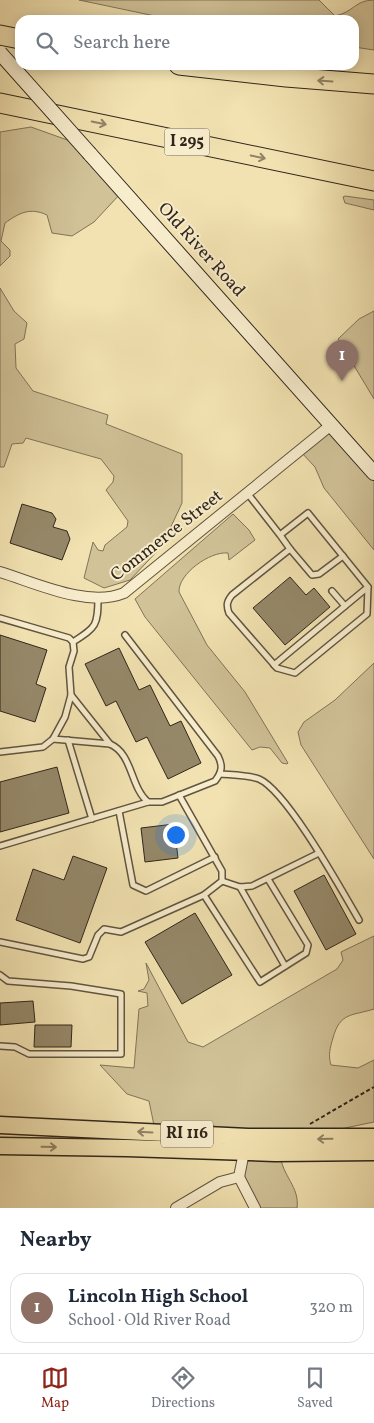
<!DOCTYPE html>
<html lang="en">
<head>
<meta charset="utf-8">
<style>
  :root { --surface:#fff; --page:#f2f2f3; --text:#1f2937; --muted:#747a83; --line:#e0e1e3; --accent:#8f2418 }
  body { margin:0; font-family:Vollkorn,serif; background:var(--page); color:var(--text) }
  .you { position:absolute; left:175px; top:834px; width:18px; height:18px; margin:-12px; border:4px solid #fff; border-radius:50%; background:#1a73e8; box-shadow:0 0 0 8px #1a73e833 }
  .badge { display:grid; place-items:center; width:32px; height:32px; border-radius:50%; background:var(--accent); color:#fff; font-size:16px; font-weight:700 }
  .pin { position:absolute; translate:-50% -41px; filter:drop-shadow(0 1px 2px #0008) }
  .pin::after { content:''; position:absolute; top:26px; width:18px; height:15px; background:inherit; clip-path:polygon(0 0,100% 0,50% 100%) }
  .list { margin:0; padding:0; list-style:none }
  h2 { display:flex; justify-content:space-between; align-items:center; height:65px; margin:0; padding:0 20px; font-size:21px }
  h2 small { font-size:16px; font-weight:400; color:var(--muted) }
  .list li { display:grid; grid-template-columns:32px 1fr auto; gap:15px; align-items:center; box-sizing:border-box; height:70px; margin:0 10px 10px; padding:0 10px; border:1px solid var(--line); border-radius:15px }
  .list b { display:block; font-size:19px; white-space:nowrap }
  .list p { margin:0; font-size:16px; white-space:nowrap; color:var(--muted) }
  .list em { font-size:16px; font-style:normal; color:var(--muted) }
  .icon { flex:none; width:28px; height:28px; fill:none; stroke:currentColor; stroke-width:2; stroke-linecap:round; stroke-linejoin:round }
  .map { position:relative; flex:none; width:374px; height:1208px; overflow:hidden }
  .search { position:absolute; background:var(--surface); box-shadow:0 2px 12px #0003; left:15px; right:15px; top:15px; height:55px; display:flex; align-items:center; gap:12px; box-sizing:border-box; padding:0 18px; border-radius:15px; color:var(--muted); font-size:19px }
  .sheet { height:145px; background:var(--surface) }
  nav { display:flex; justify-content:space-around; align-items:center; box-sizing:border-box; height:70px; border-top:1px solid var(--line); background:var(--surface); font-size:14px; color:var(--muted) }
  nav a { display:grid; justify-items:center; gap:2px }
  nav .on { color:var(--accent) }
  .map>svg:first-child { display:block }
  .green { fill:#d1c298; stroke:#80745a }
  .building { fill:#958869; stroke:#30261b }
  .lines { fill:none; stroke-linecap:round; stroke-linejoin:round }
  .lane-casing { stroke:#605540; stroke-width:8 }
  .street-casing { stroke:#605540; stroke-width:12 }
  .secondary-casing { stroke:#30261b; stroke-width:16 }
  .primary-casing { stroke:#30261b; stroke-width:19 }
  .highway-casing { stroke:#30261b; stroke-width:21 }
  .path { stroke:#30261b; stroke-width:2; stroke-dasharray:4 2.5; stroke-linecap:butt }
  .lane { stroke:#f7eccc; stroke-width:5 }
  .street { stroke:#f7eccc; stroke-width:10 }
  .secondary { stroke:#f7eccc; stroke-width:14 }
  .primary { stroke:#f2e2b1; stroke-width:16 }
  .highway { stroke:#f2e2b1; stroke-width:19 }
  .secondary-bridge-casing { stroke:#30261b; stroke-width:16; stroke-linecap:butt }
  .secondary-bridge { stroke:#f7eccc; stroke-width:14 }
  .oneway { stroke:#918466 }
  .labels { text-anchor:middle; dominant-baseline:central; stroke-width:4; stroke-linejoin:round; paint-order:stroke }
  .shield { fill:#f7eccc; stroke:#6c6150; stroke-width:1 }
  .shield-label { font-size:16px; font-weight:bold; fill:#30261b }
  .street-label { font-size:18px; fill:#30261b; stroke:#f7eccc }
</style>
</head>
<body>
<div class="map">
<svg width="374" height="1208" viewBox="0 0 374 1208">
  <rect width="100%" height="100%" fill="#f2e2b1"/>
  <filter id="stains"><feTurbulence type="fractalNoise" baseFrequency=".004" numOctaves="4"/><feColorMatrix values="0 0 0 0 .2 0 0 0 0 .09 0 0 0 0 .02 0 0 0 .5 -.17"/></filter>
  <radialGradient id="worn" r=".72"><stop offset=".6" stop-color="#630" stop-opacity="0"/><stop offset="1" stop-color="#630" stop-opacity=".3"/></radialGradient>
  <!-- green -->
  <g class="green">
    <path d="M79,0H319L335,16C354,12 355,0 374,0V50L354,47V20H174Z"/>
    <path d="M31,127L73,142L121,193L94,222L72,236L52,233L47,215C30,207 19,213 5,223L1,241L10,250V256L0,266V132Z"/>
    <polygon points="345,196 374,200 374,210 345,203 343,197"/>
    <polygon points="0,288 14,311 27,323 24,339 15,344 16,368 33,391 108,415 106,424 182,454 182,503 162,546 130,580 104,588 84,578 93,542 98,550 103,551 105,545 127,527 128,521 106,490 113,482 114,476 101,459 26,438 23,443 12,444 4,467 0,467"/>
    <polygon points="374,311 374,399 338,339 359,319"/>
    <polygon points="328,427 374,477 374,550 324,488 315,467 301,452"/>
    <path d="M233,514L249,530L255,540L229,560L228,553C210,551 178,574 179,592L207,645L245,692L288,763L287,764L282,763L270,748L260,747L252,750L145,617L135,599Z"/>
    <polygon points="374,663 374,859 301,745 298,732 304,722 335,700"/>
    <path d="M374,936V1009C352,1016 340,1012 333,1038C330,1048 328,1055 331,1065L358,1068L374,1060V1122L345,1128L323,1141L156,1135L149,1101L127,1094L100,1065L134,1068L139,1009L148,1006L147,993L138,991L144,989L149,980L146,963L188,1042L203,1047L337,969L343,960L341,952Z"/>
    <path d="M280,1154C282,1176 300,1187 297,1208H255L248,1194H242L239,1155Z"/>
  </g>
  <!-- building -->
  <g class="building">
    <polygon points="22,504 52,513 56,519 53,527 67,531 70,539 62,560 10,543"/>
    <polygon points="290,577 306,595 314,588 330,607 285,645 253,608"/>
    <polygon points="0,635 47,650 36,684 46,688 35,722 0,711"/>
    <polygon points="119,648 139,690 150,685 170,726 181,721 201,763 168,779 147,737 136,742 116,701 106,706 85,664"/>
    <polygon points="57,767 69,813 0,832 0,782"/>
    <polygon points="174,824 178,858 145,862 141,828"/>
    <polygon points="73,856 107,868 80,943 16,920 33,869 64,880"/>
    <polygon points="324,875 356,934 326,950 294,891"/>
    <polygon points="195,913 232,975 182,1004 145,942"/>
    <polygon points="33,1001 35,1022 0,1025 0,1003"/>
    <polygon points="35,1025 72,1025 71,1047 34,1047"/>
  </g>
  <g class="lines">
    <defs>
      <g id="lane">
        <path d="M248,494L280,535L308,513L368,587L367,614L295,673L277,668L229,613C226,605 227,601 232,595L290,549L280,535"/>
        <polyline points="290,549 312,575 319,574 343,556"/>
        <polyline points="332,591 345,606 368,587"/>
        <polyline points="0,618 69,638 73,642 74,651 69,667 71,695 65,717 53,739 43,747 0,752"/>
        <path d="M73,642C96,627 98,626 98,598"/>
        <polyline points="274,665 345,606"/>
        <polyline points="71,695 110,744"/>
        <path d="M53,739L110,744C133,754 130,787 148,802H162L215,781C222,772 223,766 218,756L125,635"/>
        <polyline points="68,740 92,819"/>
        <path d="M220,774C232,775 248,775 259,779C287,791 342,891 359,920"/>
        <polyline points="119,811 133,885 146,891 215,857"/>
        <polyline points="0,846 148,802"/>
        <polyline points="222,881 240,887 252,886 319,853"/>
        <polyline points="240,887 285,966"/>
        <polyline points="204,895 260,982 306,953 308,945 268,879"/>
        <polyline points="0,942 83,959 89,957 98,935 104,929 121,932 204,895 222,881 222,871 179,795"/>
        <polyline points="0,975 8,981 71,986 121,994 121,1054 29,1054 15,1047 0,1046"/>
      </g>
      <g id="street">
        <path d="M0,572C36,583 88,608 124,593L331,425"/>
        <polyline points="239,1177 255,1208"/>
        <polyline points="239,1177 244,1152"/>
        <polyline points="176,1208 220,1182 239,1177"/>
      </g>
      <polyline id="secondary" points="90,154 374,473"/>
      <g id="primary">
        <polyline points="0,1125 248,1137 374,1137"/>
        <polyline points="0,1146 127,1148 275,1153 374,1152"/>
      </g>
      <g id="highway">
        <polyline points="0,35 20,39"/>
        <polyline points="179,65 286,77 374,84"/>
        <polyline points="0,103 374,181"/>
      </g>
    </defs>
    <!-- lane casing -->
    <use href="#lane" class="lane-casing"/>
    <!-- street casing -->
    <use href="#street" class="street-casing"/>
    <!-- secondary casing -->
    <use href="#secondary" class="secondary-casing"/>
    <!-- primary casing -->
    <use href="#primary" class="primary-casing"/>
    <!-- highway casing -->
    <use href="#highway" class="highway-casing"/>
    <!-- path -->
    <polyline class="path" points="310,1124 374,1087"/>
    <!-- lane -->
    <use href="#lane" class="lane"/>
    <!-- street -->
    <use href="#street" class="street"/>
    <!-- secondary -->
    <use href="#secondary" class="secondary"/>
    <!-- primary -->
    <use href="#primary" class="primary"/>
    <!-- highway -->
    <use href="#highway" class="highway"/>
    <defs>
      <polyline id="secondary-bridge" points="0,53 90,154"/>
    </defs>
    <!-- secondary-bridge casing -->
    <use href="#secondary-bridge" class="secondary-bridge-casing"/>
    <!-- secondary-bridge -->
    <use href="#secondary-bridge" class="secondary-bridge"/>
  </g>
  <!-- one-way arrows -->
  <defs><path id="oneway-shaft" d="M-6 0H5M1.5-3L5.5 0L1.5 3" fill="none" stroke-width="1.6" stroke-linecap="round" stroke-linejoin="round" transform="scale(1.25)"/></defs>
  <g class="oneway">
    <use href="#oneway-shaft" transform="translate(325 81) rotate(-176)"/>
    <use href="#oneway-shaft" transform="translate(99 123) rotate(12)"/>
    <use href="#oneway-shaft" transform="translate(258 157) rotate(12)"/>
    <use href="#oneway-shaft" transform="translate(145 1132) rotate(-177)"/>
    <use href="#oneway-shaft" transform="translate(325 1139) rotate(179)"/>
    <use href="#oneway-shaft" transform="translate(49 1147) rotate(1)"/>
  </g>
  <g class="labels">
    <!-- shield labels -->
    <g class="shield">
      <rect x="164.5" y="128.5" width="45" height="27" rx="4"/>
      <rect x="161" y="1120.5" width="52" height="27" rx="4"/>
    </g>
    <g class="shield-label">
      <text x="187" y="142">I 295</text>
      <text x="187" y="1134">RI 116</text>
    </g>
    <!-- street labels -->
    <g class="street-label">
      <text transform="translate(201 250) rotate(48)">Old River Road</text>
      <text transform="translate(167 536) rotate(-38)">Commerce Street</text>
    </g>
  </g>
  <rect width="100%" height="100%" filter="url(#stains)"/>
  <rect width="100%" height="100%" fill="url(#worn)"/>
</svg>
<div class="you"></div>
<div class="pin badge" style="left:342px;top:381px;background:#8d6e63">1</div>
<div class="search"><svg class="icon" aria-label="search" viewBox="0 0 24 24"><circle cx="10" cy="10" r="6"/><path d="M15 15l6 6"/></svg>Search here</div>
</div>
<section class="sheet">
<h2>Nearby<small></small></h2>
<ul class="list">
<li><span class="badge" style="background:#8d6e63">1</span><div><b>Lincoln High School</b><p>School · Old River Road</p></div><em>320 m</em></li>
</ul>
</section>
<nav>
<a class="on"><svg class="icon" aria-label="map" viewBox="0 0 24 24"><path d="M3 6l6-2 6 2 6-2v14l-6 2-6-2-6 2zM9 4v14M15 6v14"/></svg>Map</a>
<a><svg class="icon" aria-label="directions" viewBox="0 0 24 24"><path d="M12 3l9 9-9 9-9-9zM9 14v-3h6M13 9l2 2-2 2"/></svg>Directions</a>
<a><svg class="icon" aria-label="saved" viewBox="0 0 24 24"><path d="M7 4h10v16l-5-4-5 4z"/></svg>Saved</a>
</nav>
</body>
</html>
